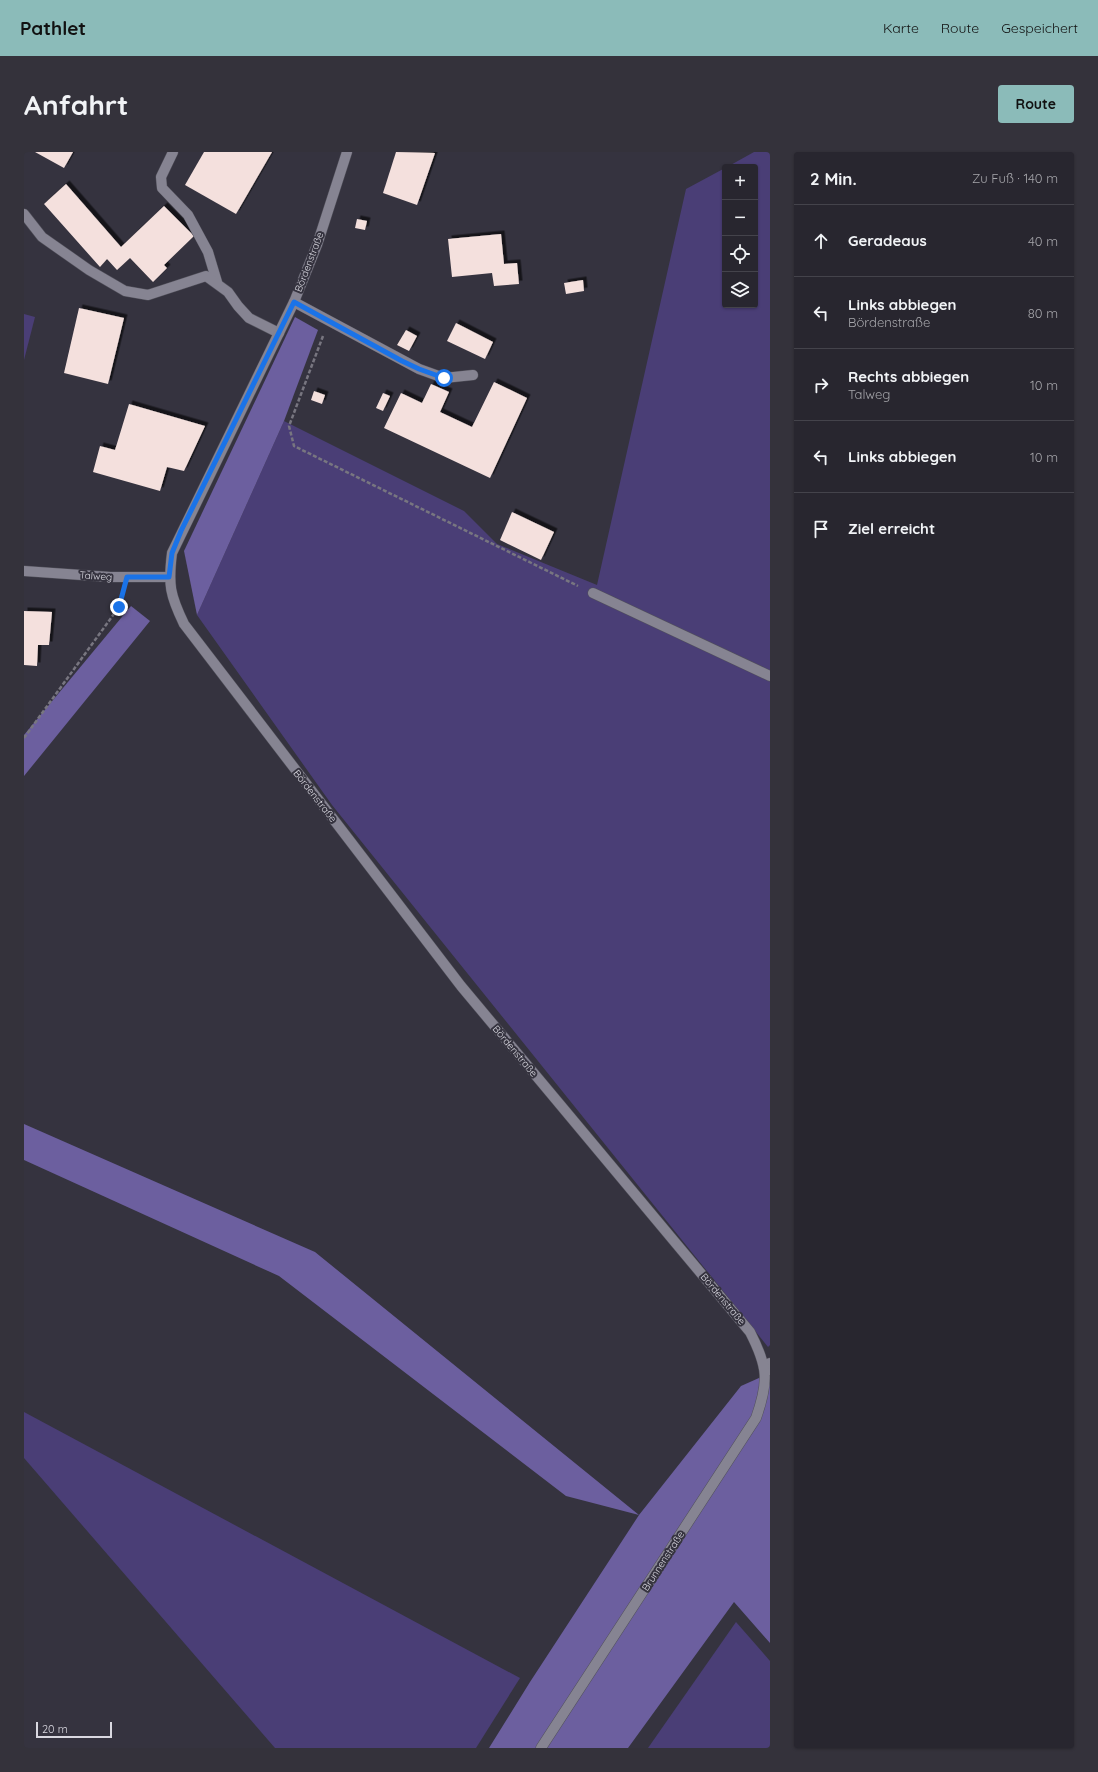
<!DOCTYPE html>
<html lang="de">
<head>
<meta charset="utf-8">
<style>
  :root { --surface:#28262f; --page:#34323b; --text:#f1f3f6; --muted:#a5a5aa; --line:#44434b; --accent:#8bbbb9 }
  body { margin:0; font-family:Quicksand,sans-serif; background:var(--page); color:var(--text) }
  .controls { position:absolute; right:12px; top:12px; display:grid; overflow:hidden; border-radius:4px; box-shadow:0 1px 3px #0004 }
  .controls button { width:36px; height:36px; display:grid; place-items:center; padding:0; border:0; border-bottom:1px solid var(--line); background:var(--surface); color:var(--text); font:20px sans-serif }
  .scale { position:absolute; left:12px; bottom:10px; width:76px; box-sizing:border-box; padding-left:4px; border:2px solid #d9d8e0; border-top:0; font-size:11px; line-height:14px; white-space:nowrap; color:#d9d8e0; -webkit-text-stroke:3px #35333f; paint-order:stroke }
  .stop { position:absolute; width:12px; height:12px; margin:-9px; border:3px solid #1a73e8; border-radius:50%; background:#fff }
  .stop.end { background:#1a73e8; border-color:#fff; box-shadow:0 1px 4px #0008 }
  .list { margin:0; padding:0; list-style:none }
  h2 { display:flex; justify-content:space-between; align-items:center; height:52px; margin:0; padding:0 16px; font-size:17px }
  h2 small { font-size:13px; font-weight:400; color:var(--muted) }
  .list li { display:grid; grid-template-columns:26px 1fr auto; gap:12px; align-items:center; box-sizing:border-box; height:72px; padding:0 16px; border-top:1px solid var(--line) }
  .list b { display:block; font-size:15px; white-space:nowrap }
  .list p { margin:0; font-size:13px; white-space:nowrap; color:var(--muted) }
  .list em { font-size:13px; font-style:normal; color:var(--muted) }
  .icon { flex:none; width:22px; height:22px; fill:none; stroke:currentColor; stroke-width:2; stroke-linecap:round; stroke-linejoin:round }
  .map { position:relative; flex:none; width:746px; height:1596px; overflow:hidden; border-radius:4px }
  header { display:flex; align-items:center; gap:24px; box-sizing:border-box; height:56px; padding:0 20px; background:var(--accent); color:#111 }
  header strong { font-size:19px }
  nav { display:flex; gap:22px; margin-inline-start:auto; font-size:14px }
  .intro { display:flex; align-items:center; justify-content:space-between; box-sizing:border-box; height:96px; padding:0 24px }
  h1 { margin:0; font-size:28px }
  .button { padding:10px 18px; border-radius:4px; background:var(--accent); color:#111; font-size:14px; font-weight:700 }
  main { display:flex; gap:24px; padding:0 24px }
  aside { flex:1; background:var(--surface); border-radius:4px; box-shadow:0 1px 3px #0004 }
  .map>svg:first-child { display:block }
  .green { fill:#4a3e76 }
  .forest { fill:#6c5f9f }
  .building { fill:#f4e0dd; filter:url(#shadow) }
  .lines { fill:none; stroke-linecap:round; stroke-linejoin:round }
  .service-casing { stroke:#51505a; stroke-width:11 }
  .minor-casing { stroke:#51505a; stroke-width:11 }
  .tertiary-casing { stroke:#51505a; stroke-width:11 }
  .path { stroke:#787680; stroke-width:2.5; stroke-dasharray:4 2; stroke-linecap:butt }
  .service { stroke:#868492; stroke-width:10 }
  .minor { stroke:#868492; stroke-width:10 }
  .tertiary { stroke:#868492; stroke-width:10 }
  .route { stroke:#1a73e8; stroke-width:5 }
  .labels { text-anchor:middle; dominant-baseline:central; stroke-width:4; stroke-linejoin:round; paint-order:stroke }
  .street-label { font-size:10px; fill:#d9d8e0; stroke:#35333f }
</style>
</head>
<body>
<header>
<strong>Pathlet</strong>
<nav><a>Karte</a><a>Route</a><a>Gespeichert</a></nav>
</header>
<div class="intro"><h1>Anfahrt</h1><a class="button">Route</a></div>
<main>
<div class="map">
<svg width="746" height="1596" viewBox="0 0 746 1596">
  <defs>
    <filter id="shadow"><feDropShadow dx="3.5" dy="-3.5" stdDeviation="0" flood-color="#0009"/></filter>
  </defs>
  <rect width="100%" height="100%" fill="#35333f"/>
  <!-- green -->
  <g class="green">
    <polygon points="730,0 746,0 746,1193 744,1195 308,653 173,463 260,269 440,359 473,392 573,433 662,37 701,16 701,153 731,153 731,15 703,15"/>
    <polygon points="0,162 11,165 0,208"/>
    <polygon points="0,1260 496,1526 452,1596 251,1596 0,1306"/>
    <polygon points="712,1470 746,1509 746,1596 624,1596"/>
  </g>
  <!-- forest -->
  <g class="forest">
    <polygon points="271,165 294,178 260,269 173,463 160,399"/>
    <polygon points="107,454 126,469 0,624 0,583"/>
    <polygon points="0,972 291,1100 615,1363 717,1234 746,1221 746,1491 710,1450 604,1596 465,1596 506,1530 615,1363 542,1344 255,1124 0,1008"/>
  </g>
  <!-- building -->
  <g class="building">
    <polygon points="11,0 49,0 40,16"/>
    <polygon points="180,0 248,0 212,62 161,33"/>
    <polygon points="372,0 411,1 393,53 359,41"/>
    <polygon points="42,32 97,95 140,54 170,84 140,113 143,116 129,130 106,106 93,118 83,107 76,115 20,52"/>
    <polygon points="333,67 343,69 341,78 331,76"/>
    <polygon points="477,82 480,112 493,111 495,132 470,134 468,121 428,125 424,87"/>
    <polygon points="559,128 560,139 542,142 540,131"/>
    <polygon points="55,156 100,166 84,232 40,221"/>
    <polygon points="432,171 469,190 461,207 423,189"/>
    <polygon points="382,178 393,184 385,199 373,193"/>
    <polygon points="470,230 503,246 466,326 360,276 377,241 398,251 407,232 425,240 416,260 448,275"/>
    <polygon points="290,239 301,243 298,252 287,248"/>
    <polygon points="359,241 366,244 359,259 352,256"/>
    <polygon points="105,252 181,274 160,319 143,315 136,339 69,320 76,294 91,298"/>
    <polygon points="488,360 530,380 517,408 476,388"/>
    <polygon points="0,459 28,460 25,493 14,493 13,514 0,513"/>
  </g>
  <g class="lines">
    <defs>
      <g id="service">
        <polyline points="149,0 137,25 138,36 164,63 184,100 193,130"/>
        <polyline points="0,62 18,85 65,118 101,139 124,143 182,124 204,140 214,154 225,166 255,181"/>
        <polyline points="270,150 395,217 420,226 449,223"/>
        <polyline points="569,441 746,524"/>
      </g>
      <g id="minor">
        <polyline points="0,419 86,425 145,425"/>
        <polyline points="746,1211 740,1215 746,1218"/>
      </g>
      <path id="tertiary" d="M323,0L293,93L270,150L148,401C144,433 146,443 160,472L437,834L726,1180C744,1215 745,1229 732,1266L517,1596"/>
    </defs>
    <!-- service casing -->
    <use href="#service" class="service-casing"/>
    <!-- minor casing -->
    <use href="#minor" class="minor-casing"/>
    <!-- tertiary casing -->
    <use href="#tertiary" class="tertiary-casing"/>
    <!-- path -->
    <g class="path">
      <polyline points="299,184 265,274 270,294 554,434"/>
      <polyline points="0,586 95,455 98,442"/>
    </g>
    <!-- service -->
    <use href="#service" class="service"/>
    <!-- minor -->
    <use href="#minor" class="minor"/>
    <!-- tertiary -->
    <use href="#tertiary" class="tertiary"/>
  </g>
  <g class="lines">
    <!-- route -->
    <polyline class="route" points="95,455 103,425 145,425 148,401 157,379 270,150 378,209 395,217 420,226"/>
  </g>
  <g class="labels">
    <!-- street labels -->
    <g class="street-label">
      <text transform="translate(285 110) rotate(-69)">Bördenstraße</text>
      <text transform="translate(72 424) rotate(4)">Talweg</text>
      <text transform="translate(291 644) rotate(52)">Bördenstraße</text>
      <text transform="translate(491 899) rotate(50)">Bördenstraße</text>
      <text transform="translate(699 1147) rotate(50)">Bördenstraße</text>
      <text transform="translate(639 1409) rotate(-57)">Brunnenstraße</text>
    </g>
  </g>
</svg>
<div class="controls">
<button>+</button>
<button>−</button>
<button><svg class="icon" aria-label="locate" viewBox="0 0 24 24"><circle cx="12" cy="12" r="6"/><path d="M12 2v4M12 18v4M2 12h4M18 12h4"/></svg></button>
<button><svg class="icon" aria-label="layers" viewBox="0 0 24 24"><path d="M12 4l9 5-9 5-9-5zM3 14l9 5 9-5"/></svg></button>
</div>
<div class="scale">20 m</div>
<div class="stop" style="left:420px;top:226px"></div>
<div class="stop end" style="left:95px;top:455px"></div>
</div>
<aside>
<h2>2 Min.<small>Zu Fuß · 140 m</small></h2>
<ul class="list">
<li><svg class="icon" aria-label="ahead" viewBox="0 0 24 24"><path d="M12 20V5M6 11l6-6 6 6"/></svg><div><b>Geradeaus</b></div><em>40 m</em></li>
<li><svg class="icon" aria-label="left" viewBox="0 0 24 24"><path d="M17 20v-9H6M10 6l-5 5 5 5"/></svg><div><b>Links abbiegen</b><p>Bördenstraße</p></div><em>80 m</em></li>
<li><svg class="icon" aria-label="right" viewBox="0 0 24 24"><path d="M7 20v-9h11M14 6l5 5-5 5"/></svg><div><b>Rechts abbiegen</b><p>Talweg</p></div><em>10 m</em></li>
<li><svg class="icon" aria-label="left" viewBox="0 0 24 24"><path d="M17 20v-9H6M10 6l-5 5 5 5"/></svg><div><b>Links abbiegen</b></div><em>10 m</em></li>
<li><svg class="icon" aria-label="arrive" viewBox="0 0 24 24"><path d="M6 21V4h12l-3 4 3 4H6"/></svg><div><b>Ziel erreicht</b></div></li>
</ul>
</aside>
</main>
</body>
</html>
